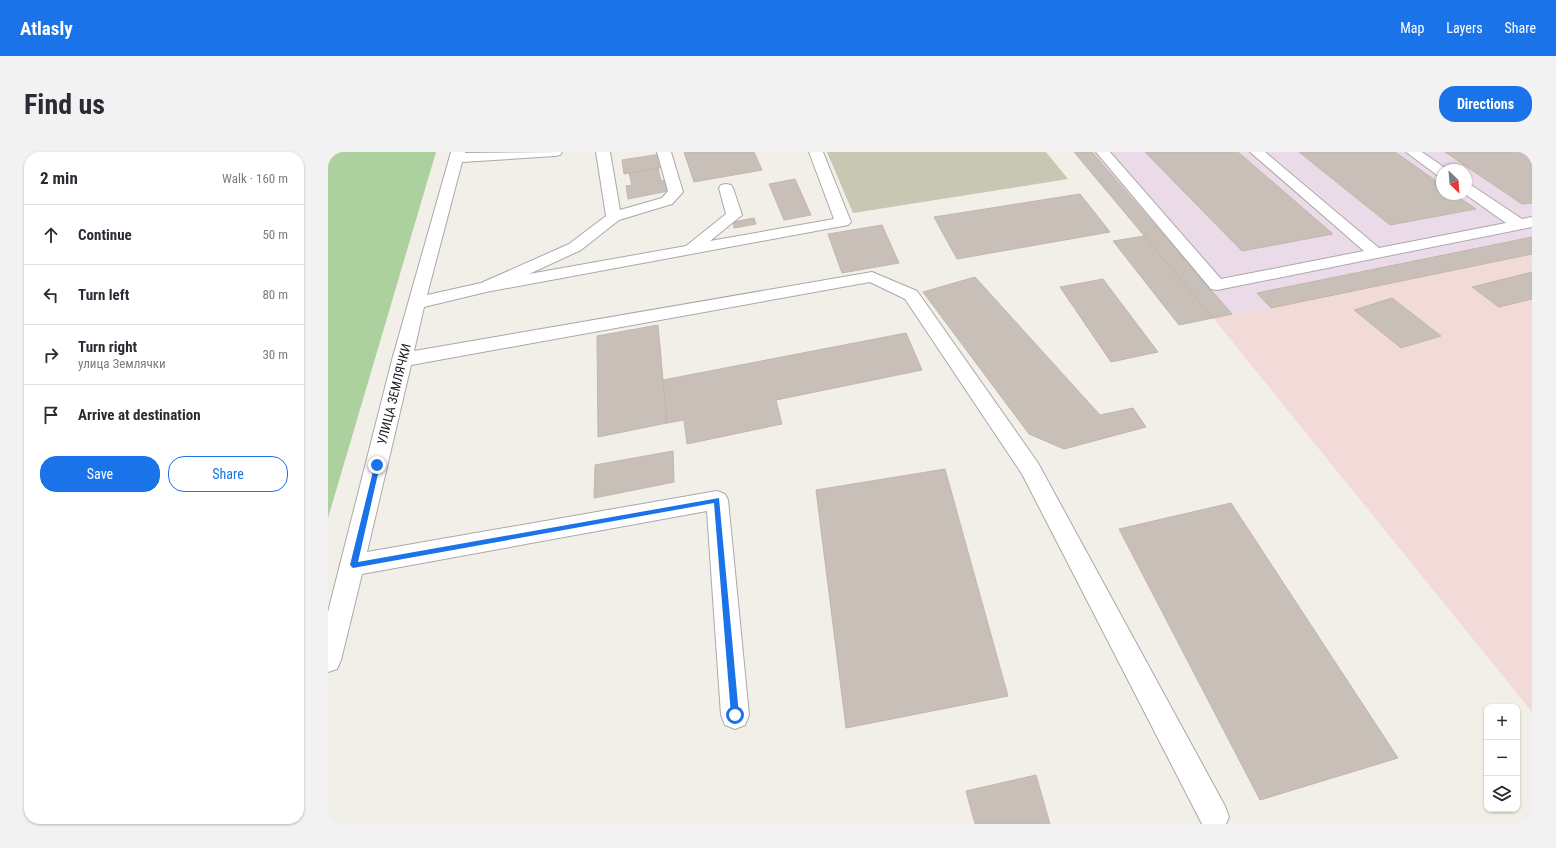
<!DOCTYPE html>
<html lang="en">
<head>
<meta charset="utf-8">
<style>
  :root { --surface:#fff; --page:#f2f2f3; --text:#2b2b33; --muted:#7c7c81; --line:#e1e1e2; --accent:#1a73e8 }
  body { margin:0; font-family:"Roboto Condensed",sans-serif; background:var(--page); color:var(--text) }
  .controls { position:absolute; right:12px; bottom:12px; display:grid; overflow:hidden; border-radius:8px; box-shadow:0 1px 3px #0004 }
  .controls button { width:36px; height:36px; display:grid; place-items:center; padding:0; border:0; border-bottom:1px solid var(--line); background:var(--surface); color:var(--text); font:20px sans-serif }
  .compass { position:absolute; left:1108px; top:12px; width:36px; height:36px; border-radius:50%; background:var(--surface); box-shadow:0 1px 3px #0004; rotate:155deg }
  .stop { position:absolute; width:12px; height:12px; margin:-9px; border:3px solid #1a73e8; border-radius:50%; background:#fff }
  .stop.end { background:#1a73e8; border-color:#fff; box-shadow:0 1px 4px #0008 }
  .list { margin:0; padding:0; list-style:none }
  h2 { display:flex; justify-content:space-between; align-items:center; height:52px; margin:0; padding:0 16px; font-size:17px }
  h2 small { font-size:13px; font-weight:400; color:var(--muted) }
  .list li { display:grid; grid-template-columns:26px 1fr auto; gap:12px; align-items:center; box-sizing:border-box; height:60px; padding:0 16px; border-top:1px solid var(--line) }
  .list b { display:block; font-size:15px; white-space:nowrap }
  .list p { margin:0; font-size:13px; white-space:nowrap; color:var(--muted) }
  .list em { font-size:13px; font-style:normal; color:var(--muted) }
  .actions { display:flex; gap:8px; padding:12px 16px }
  .actions a { flex:1; padding:9px 0; border:1px solid var(--accent); border-radius:16px; text-align:center; font-size:14px; color:var(--accent) }
  .actions .main { background:var(--accent); color:#fff }
  .icon { flex:none; width:22px; height:22px; fill:none; stroke:currentColor; stroke-width:2; stroke-linecap:round; stroke-linejoin:round }
  .map { position:relative; flex:none; width:1204px; height:672px; overflow:hidden; border-radius:16px }
  header { display:flex; align-items:center; gap:24px; box-sizing:border-box; height:56px; padding:0 20px; background:var(--accent); color:#fff }
  header strong { font-size:19px }
  nav { display:flex; gap:22px; margin-inline-start:auto; font-size:14px }
  .intro { display:flex; align-items:center; justify-content:space-between; box-sizing:border-box; height:96px; padding:0 24px }
  h1 { margin:0; font-size:28px }
  .button { padding:10px 18px; border-radius:16px; background:var(--accent); color:#fff; font-size:14px; font-weight:700 }
  main { display:flex; gap:24px; padding:0 24px }
  aside { flex:1; background:var(--surface); border-radius:16px; box-shadow:0 1px 3px #0004 }
  .map>svg:first-child { display:block }
  .commercial { fill:#f2dad9 }
  .industrial { fill:#ebdbe8; fill-rule:evenodd }
  .construction { fill:#c7c7b4 }
  .forest { fill:#add19e }
  .building { fill:#c7bfb8; stroke:#c4b6ab }
  .lines { fill:none; stroke-linecap:round; stroke-linejoin:round }
  .minor-casing { stroke:#a9a9a9; stroke-width:2 }
  .minor { fill:#fff; fill-rule:evenodd }
  .route { fill:#1a73e8 }
  .labels { text-anchor:middle; dominant-baseline:central; stroke-width:3; stroke-linejoin:round; paint-order:stroke }
  .street-label { font-size:13px; fill:#222; stroke:#fff }
</style>
</head>
<body>
<header>
<strong>Atlasly</strong>
<nav><a>Map</a><a>Layers</a><a>Share</a></nav>
</header>
<div class="intro"><h1>Find us</h1><a class="button">Directions</a></div>
<main>
<aside>
<h2>2 min<small>Walk · 160 m</small></h2>
<ul class="list">
<li><svg class="icon" aria-label="ahead" viewBox="0 0 24 24"><path d="M12 20V5M6 11l6-6 6 6"/></svg><div><b>Continue</b></div><em>50 m</em></li>
<li><svg class="icon" aria-label="left" viewBox="0 0 24 24"><path d="M17 20v-9H6M10 6l-5 5 5 5"/></svg><div><b>Turn left</b></div><em>80 m</em></li>
<li><svg class="icon" aria-label="right" viewBox="0 0 24 24"><path d="M7 20v-9h11M14 6l5 5-5 5"/></svg><div><b>Turn right</b><p>улица Землячки</p></div><em>30 m</em></li>
<li><svg class="icon" aria-label="arrive" viewBox="0 0 24 24"><path d="M6 21V4h12l-3 4 3 4H6"/></svg><div><b>Arrive at destination</b></div></li>
</ul>
<div class="actions"><a class="main">Save</a><a>Share</a></div>
</aside>
<div class="map">
<svg width="1204" height="672" viewBox="0 0 1204 672">
  <rect width="100%" height="100%" fill="#f2efe9"/>
  <!-- commercial -->
  <polygon class="commercial" points="1204,102 1204,560 885,166"/>
  <!-- industrial -->
  <path class="industrial" d="M746,0H1204V102L943,156L885,166ZM1114,18H1138V42H1114Z"/>
  <!-- construction -->
  <polygon class="construction" points="499,0 718,0 740,27 525,61"/>
  <!-- forest -->
  <polygon class="forest" points="0,0 108,0 0,366"/>
  <!-- building -->
  <g class="building">
    <polygon points="356,0 426,0 434,18 366,30"/>
    <polygon points="746,0 764,0 904,162 885,166"/>
    <polygon points="817,0 910,0 1005,82 914,99"/>
    <polygon points="971,0 1067,0 1114,33 1114,42 1126,42 1148,57 1062,73"/>
    <polygon points="1117,0 1204,0 1204,51 1194,52"/>
    <polygon points="333,2 336,15 296,22 294,8"/>
    <polygon points="330,16 333,29 337,28 340,39 300,47 298,34 304,33 301,21"/>
    <polygon points="467,27 483,63 456,68 441,32"/>
    <polygon points="752,42 782,80 629,107 606,65"/>
    <polygon points="426,66 428,72 406,76 405,70"/>
    <polygon points="554,73 571,111 514,121 500,82"/>
    <polygon points="816,84 885,166 851,173 785,89"/>
    <polygon points="1204,85 1204,102 943,156 929,141"/>
    <polygon points="1204,120 1204,147 1171,155 1144,135"/>
    <polygon points="647,125 772,263 805,256 818,275 736,297 701,282 595,140"/>
    <polygon points="775,127 830,200 783,210 732,135"/>
    <polygon points="1064,146 1113,184 1073,196 1026,158"/>
    <polygon points="330,173 339,271 270,285 269,184"/>
    <polygon points="578,181 594,218 448,248 454,272 359,292 356,268 339,271 335,228"/>
    <polygon points="345,299 346,330 266,346 267,313"/>
    <polygon points="617,317 680,544 518,576 488,338"/>
    <polygon points="903,351 1070,606 932,648 791,377"/>
    <polygon points="708,623 722,672 647,672 638,639"/>
  </g>
  <g class="lines">
    <defs>
      <g id="minor">
        <polygon points="123,0 137,0 137,1 234,0 232,3 227,4 134,10 99,143 153,131 241,92 278,64 268,0 282,0 292,58 334,46 340,39 329,0 343,0 355,40 344,52 291,68 253,98 201,122 358,94 398,62 391,36 393,33 398,32 403,33 405,36 414,63 382,89 506,67 481,0 495,0 523,70 520,73 158,140 96,155 86,199 544,120 589,139 710,311 897,654 901,665 898,672 874,672 694,322 577,147 542,130 83,213 39,400 389,339 397,342 400,348 421,563 417,573 407,577 397,573 393,563 379,359 34,422 13,508 9,517 0,520 0,460 64,208"/>
        <polygon points="768,0 782,0 893,127 1036,99 922,0 937,0 1051,96 1178,71 1137,42 1138,32 1143,33 1194,67 1204,65 1204,75 889,138 883,137"/>
        <polygon points="1078,0 1094,0 1120,18 1114,18 1114,24 1109,23"/>
      </g>
    </defs>
    <!-- minor casing -->
    <use href="#minor" class="minor-casing"/>
    <!-- minor -->
    <use href="#minor" class="minor"/>
  </g>
  <!-- route -->
  <polygon class="route" points="47,311 49,311 52,313 30,410 391,346 411,563 410,566 407,567 403,563 386,351 25,416 22,413"/>
  <g class="labels">
    <!-- street labels -->
    <g class="street-label">
      <text transform="translate(66 242) rotate(-76)">УЛИЦА ЗЕМЛЯЧКИ</text>
    </g>
  </g>
</svg>
<div class="controls">
<button>+</button>
<button>−</button>
<button><svg class="icon" aria-label="layers" viewBox="0 0 24 24"><path d="M12 4l9 5-9 5-9-5zM3 14l9 5 9-5"/></svg></button>
</div>
<svg class="compass" viewBox="-18 -18 36 36"><path d="M0-13l5 13h-10z" fill="#e53935"/><path d="M0 13l5-13h-10z" fill="#7c7c81"/></svg>
<div class="stop" style="left:407px;top:563px"></div>
<div class="stop end" style="left:49px;top:313px"></div>
</div>
</main>
</body>
</html>
